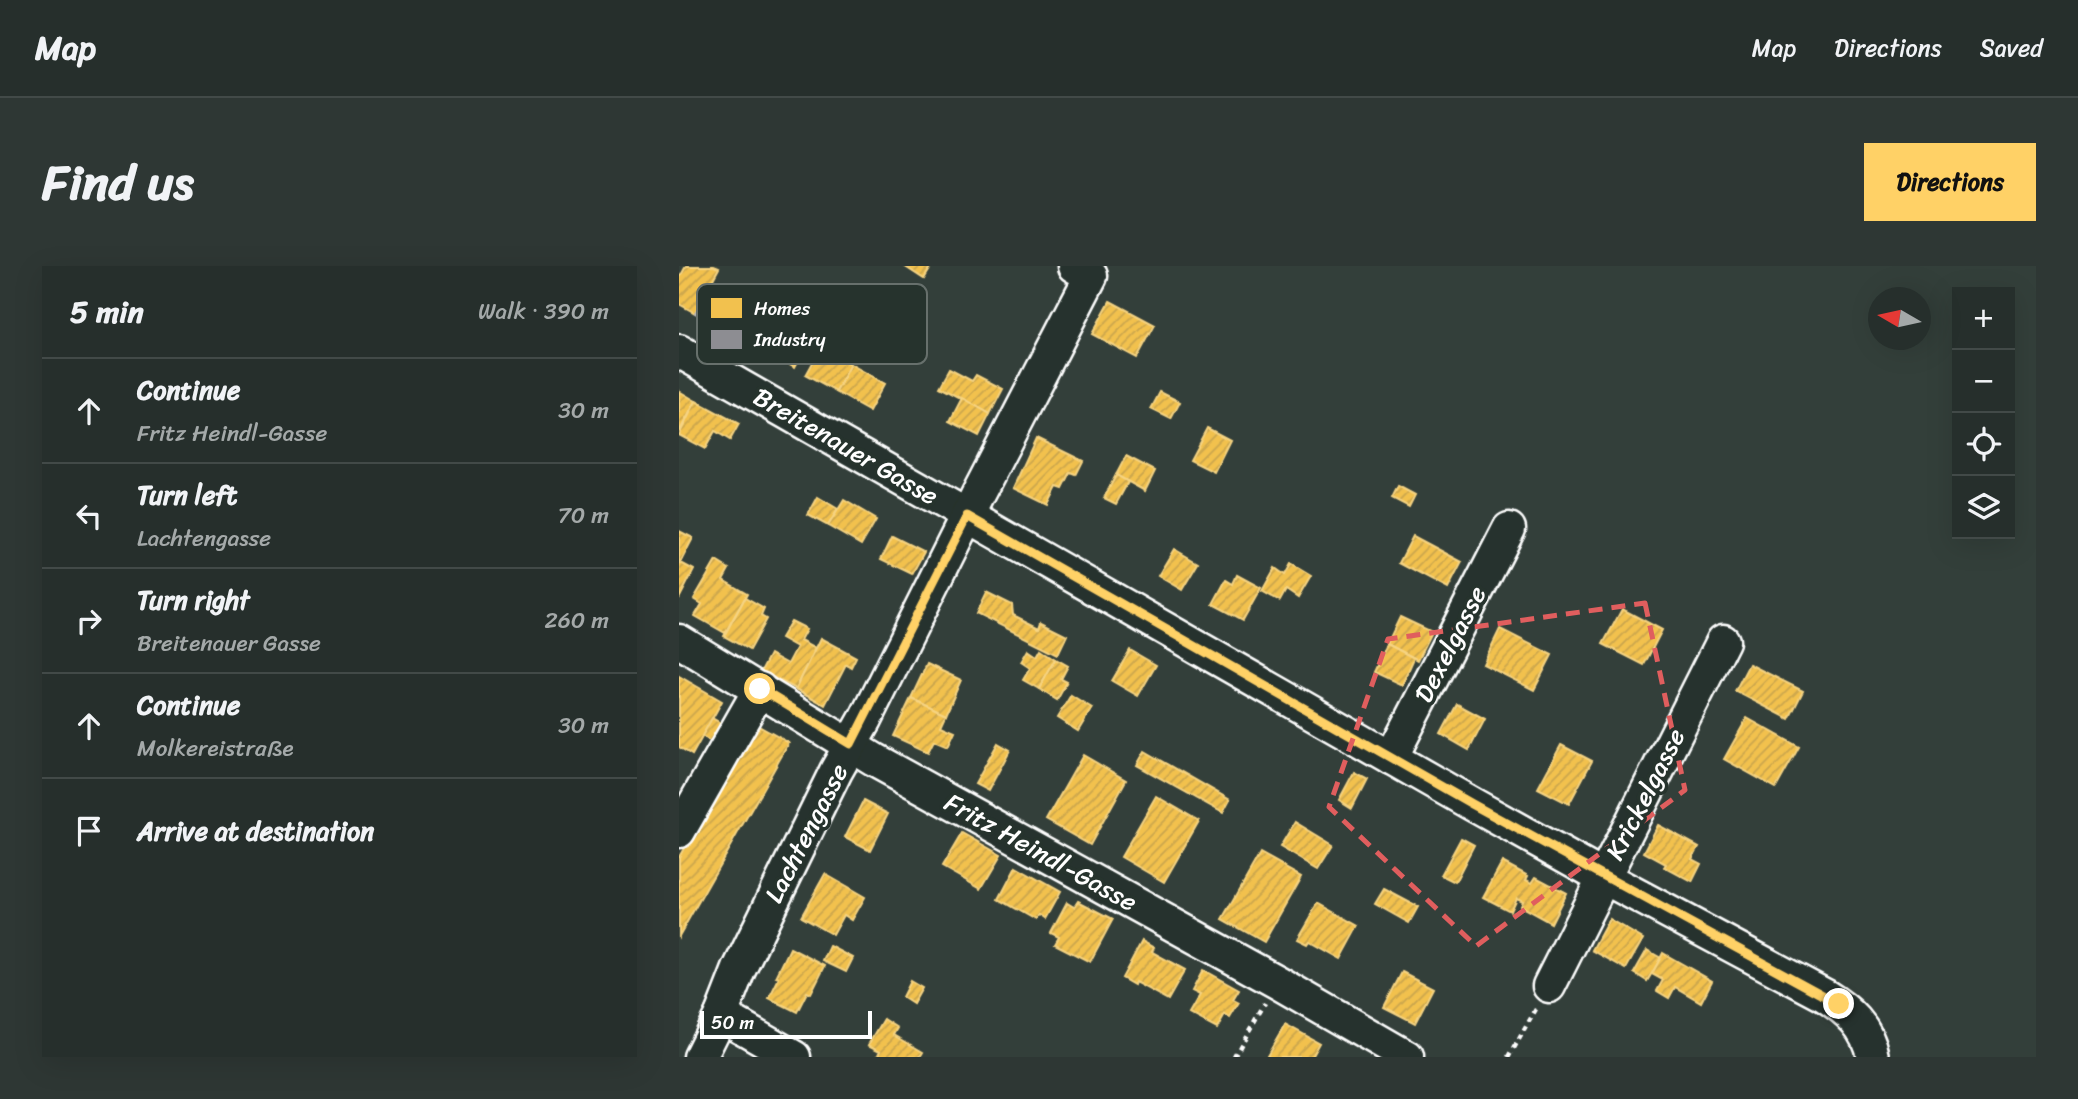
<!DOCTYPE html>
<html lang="en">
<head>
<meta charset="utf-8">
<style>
  :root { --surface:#262f2c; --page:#2e3734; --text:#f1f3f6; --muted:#a4a9a9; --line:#424a48; --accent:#ffd166 }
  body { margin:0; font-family:Sriracha,sans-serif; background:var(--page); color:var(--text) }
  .controls { position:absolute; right:21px; top:21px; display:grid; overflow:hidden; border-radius:0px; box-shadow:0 7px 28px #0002 }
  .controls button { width:63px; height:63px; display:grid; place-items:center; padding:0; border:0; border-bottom:2px solid var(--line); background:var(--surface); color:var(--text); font:35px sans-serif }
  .compass { position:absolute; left:1189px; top:21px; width:63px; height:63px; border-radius:50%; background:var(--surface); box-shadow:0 7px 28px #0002; rotate:279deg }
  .scale { position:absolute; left:21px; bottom:18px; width:172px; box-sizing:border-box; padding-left:7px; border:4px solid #fff; border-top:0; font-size:19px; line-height:24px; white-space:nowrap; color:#fff; -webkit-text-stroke:5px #26332d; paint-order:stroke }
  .stop { position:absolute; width:21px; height:21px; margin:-16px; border:5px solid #ffd166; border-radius:50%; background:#fff }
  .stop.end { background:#ffd166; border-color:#fff; box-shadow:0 2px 7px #0008 }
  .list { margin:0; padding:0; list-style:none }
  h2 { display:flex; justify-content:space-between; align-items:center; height:91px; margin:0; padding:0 28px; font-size:30px }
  h2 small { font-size:23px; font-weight:400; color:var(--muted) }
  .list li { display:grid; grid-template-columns:46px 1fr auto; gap:21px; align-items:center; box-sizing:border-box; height:105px; padding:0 28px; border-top:2px solid var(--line) }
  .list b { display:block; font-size:26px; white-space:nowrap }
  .list p { margin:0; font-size:23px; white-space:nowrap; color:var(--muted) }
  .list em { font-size:23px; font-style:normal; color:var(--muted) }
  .icon { flex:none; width:38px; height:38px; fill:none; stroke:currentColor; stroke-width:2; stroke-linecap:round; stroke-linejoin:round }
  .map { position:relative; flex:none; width:1357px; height:791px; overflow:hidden; border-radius:0px }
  header { display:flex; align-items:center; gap:42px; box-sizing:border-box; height:98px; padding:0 35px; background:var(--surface); border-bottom:2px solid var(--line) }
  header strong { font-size:33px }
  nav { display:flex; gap:38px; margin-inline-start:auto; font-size:24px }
  .intro { display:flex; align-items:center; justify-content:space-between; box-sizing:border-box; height:168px; padding:0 42px }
  h1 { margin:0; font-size:49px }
  .button { padding:18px 32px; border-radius:0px; background:var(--accent); color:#111; font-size:24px; font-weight:700 }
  main { display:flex; gap:42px; padding:0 42px }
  aside { flex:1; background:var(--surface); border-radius:0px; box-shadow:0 7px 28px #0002 }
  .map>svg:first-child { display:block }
  .homes { fill:url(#homes-hatch); stroke:#f6d483; stroke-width:2 }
  .industry { fill:url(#industry-hatch); stroke:#afafb3; stroke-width:2 }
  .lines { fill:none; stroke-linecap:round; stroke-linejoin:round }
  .minor-casing { stroke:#fff; stroke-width:37 }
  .path { stroke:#fff; stroke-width:4.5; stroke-dasharray:5 5; stroke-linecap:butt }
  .minor { stroke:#26332d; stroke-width:32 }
  .route { stroke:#ffd166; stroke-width:9 }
  .marked { fill:none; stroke:#e05e5e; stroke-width:5; stroke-dasharray:14 9; stroke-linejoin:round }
  .labels { text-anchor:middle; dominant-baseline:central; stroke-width:7; stroke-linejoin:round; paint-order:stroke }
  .street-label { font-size:26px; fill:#fff; stroke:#26332d }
  .key { fill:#26332d; stroke:#67706c; stroke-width:2 }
  .key-label { font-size:19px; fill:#fff }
</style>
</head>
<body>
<header>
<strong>Map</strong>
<nav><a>Map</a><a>Directions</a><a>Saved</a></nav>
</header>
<div class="intro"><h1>Find us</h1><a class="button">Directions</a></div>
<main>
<aside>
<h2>5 min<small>Walk · 390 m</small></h2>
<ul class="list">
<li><svg class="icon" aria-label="ahead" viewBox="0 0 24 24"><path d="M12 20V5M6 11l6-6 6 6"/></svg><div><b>Continue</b><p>Fritz Heindl-Gasse</p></div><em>30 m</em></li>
<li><svg class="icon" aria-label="left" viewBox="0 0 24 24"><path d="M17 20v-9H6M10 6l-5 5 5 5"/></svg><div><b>Turn left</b><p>Lachtengasse</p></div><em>70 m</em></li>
<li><svg class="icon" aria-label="right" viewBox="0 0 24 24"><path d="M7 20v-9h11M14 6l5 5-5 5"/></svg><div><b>Turn right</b><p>Breitenauer Gasse</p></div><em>260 m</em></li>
<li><svg class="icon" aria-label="ahead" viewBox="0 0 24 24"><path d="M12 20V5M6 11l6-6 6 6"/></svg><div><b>Continue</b><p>Molkereistraße</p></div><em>30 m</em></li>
<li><svg class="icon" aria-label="arrive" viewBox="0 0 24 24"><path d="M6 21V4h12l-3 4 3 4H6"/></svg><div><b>Arrive at destination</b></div></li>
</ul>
</aside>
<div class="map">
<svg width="1357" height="791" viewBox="0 0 1357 791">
  <defs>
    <pattern id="homes-hatch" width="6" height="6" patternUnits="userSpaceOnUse" patternTransform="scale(1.75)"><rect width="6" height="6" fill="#f2c14e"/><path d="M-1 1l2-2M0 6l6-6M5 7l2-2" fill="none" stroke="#c8a44e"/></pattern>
    <pattern id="industry-hatch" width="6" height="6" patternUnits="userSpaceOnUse" patternTransform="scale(1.75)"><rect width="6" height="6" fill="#8d8d92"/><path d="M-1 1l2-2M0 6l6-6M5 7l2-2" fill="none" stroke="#76767a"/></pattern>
  </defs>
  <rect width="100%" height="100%" fill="#333f3a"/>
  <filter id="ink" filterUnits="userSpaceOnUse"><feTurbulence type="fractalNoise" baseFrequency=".0143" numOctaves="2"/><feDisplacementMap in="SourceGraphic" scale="14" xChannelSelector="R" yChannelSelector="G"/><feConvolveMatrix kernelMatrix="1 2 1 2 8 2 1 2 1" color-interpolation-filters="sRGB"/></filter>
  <g filter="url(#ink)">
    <!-- homes -->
    <g class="homes">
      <polygon points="7,0 35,0 40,2 16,47 0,38 0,13"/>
      <polygon points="225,0 253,0 245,13"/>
      <polygon points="431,35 476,59 458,92 413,68"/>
      <polygon points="90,47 115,61 113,65 130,74 116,101 74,78"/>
      <polygon points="141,82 172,98 157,126 126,109"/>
      <polygon points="172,98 206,117 191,145 157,126"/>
      <polygon points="270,103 293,115 297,109 324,123 311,148 260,121"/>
      <polygon points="0,125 17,135 0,166"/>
      <polygon points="481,126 501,136 492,153 472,143"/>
      <polygon points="283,132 311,148 300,170 271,155"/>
      <polygon points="17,135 60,158 51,174 36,165 26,183 0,169"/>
      <polygon points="528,162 551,174 535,206 511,194"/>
      <polygon points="357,172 404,195 397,209 392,207 384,223 378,221 369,239 334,222"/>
      <polygon points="447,190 476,205 466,225 437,209"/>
      <polygon points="437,209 449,216 437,238 425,232"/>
      <polygon points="719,220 736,229 730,241 713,232"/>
      <polygon points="139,231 159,243 149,260 129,249"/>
      <polygon points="165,234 197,253 182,279 149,260"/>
      <polygon points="0,265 14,272 1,297 0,296"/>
      <polygon points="213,270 245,286 233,308 202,293"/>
      <polygon points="734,270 783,296 769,323 720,297"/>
      <polygon points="495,283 519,297 503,324 479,310"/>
      <polygon points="37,295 50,303 44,314 68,328 46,367 16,350 23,338 15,333"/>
      <polygon points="0,296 15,304 0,333"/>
      <polygon points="612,298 632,310 619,332 607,324 601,335 583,325 596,302 606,309"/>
      <polygon points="558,309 582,322 564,354 534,338 547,314 554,318"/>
      <polygon points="307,326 333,339 334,349 360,362 362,356 388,369 379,388 297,347"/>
      <polygon points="66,332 85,343 82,350 87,353 70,384 45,370"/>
      <polygon points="943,343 983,364 965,399 924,378"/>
      <polygon points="721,351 753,366 739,394 708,378"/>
      <polygon points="112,355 128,363 122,374 137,382 117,423 82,405 91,388 109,398 118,381 102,372"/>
      <polygon points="821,363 873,389 855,424 804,398"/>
      <polygon points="142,372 177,391 172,401 167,398 146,439 117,423"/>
      <polygon points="708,378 735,392 723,419 695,406"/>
      <polygon points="362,383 377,393 360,423 344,414 351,402 342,396 349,384 358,390"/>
      <polygon points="451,384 477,399 459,430 433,415"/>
      <polygon points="377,393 389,400 382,413 388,416 378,434 360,423"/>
      <polygon points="248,398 282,414 267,448 232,432"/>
      <polygon points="1070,398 1124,425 1110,453 1056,425"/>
      <polygon points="0,410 43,435 13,489 0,481"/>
      <polygon points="392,429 413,442 399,465 378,452"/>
      <polygon points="232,432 267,448 262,459 276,465 269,480 255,474 249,486 214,470"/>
      <polygon points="778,438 806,453 790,484 762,468"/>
      <polygon points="33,452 47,460 36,478 23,470"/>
      <polygon points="1068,452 1120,481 1097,522 1045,493"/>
      <polygon points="76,458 110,477 0,670 0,591"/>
      <polygon points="319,477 331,484 309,525 296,518"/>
      <polygon points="882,479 913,495 890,538 859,522"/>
      <polygon points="466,485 551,534 544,547 458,499"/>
      <polygon points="404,489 447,514 411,579 367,554"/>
      <polygon points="675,506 688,513 673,542 660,534"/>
      <polygon points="477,530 520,555 485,616 442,591"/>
      <polygon points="184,535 209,548 191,584 166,571"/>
      <polygon points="616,556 654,579 639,603 601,581"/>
      <polygon points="979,559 1020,581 1013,593 1022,598 1013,616 985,601 987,598 965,586"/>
      <polygon points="283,567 322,589 302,623 263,601"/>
      <polygon points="782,572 795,579 776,616 762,609"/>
      <polygon points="581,588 622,611 585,676 544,653"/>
      <polygon points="823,596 849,610 847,614 853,617 857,611 887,627 872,657 841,640 843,635 837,632 831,645 804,631"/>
      <polygon points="337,601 381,626 366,653 360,649 357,654 320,633"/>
      <polygon points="146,608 186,631 173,654 165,649 154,669 122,651"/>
      <polygon points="705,623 739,641 730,657 696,638"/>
      <polygon points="399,635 434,653 411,696 376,678 380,671 372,667 388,637 395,641"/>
      <polygon points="639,637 680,660 662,693 630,675 628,678 618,673"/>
      <polygon points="930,653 964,673 947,703 913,684"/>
      <polygon points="463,675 475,682 473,686 506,704 489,734 456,716 455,719 443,712"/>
      <polygon points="151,680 174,692 167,706 144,695"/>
      <polygon points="111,682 146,700 132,728 128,726 118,746 90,732 100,712 97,711"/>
      <polygon points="968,684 982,692 968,715 955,707"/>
      <polygon points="984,687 1033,715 1022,736 996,721 990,732 978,725 984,714 973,708"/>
      <polygon points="524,704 560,724 554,734 560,737 551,752 546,749 538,763 510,748 521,729 513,725"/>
      <polygon points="723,706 754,722 736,757 705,741"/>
      <polygon points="231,715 243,722 234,738 223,731"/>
      <polygon points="205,753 219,762 215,769 244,786 241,791 198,791 202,784 190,778"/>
      <polygon points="606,758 640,777 632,791 592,791 588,789"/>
    </g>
    <!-- industry -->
    <polygon class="industry" points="31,19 48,28 34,56 16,47"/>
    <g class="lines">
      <defs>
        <g id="minor">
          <path d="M0,85L793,538L924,611L1145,729C1169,744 1189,761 1194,791"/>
          <polyline points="0,375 195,494 598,716 728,791"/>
          <polyline points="712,492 830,263"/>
          <polyline points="0,565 81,423"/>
          <polyline points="870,720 1044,375"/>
          <polyline points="42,749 115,791"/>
          <polyline points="21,791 42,749 60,703 157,505 186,454 299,228 412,10 395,0"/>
        </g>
      </defs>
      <!-- minor casing -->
      <use href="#minor" class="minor-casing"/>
      <!-- path -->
      <g class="path">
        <polyline points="555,791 586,737"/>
        <polyline points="830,791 857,743"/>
      </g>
      <!-- minor -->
      <use href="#minor" class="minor"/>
    </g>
  </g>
  <g class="lines" filter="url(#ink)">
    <!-- route -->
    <polyline class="route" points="81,423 172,478 288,250 793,538 1160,738"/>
  </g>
  <!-- marked area -->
  <path class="marked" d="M966,337L1006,524L797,680L650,541L709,373Z"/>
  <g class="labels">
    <!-- street labels -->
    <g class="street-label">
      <text transform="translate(167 180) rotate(30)">Breitenauer Gasse</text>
      <text transform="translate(771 378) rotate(-63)">Dexelgasse</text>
      <text transform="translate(966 528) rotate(-63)">Krickelgasse</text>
      <text transform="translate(127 567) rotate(-63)">Lachtengasse</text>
      <text transform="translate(362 586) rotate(29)">Fritz Heindl-Gasse</text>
    </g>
  </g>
  <!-- legend -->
  <rect x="18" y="18" width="230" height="80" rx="10" class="key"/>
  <rect x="32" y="32" width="31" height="20" fill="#f2c14e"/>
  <rect x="32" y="64" width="31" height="19" fill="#8d8d92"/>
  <g class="key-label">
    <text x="75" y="49">Homes</text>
    <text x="75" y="80">Industry</text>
  </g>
</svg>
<div class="controls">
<button>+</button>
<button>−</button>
<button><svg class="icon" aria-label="locate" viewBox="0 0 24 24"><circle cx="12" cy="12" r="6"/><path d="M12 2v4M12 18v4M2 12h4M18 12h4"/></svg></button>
<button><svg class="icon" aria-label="layers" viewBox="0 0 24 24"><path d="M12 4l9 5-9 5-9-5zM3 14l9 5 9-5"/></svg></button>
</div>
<svg class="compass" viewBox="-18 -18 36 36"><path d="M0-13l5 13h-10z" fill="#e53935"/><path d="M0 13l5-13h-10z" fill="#a4a9a9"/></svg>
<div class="scale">50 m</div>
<div class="stop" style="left:81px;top:423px"></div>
<div class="stop end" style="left:1160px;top:738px"></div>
</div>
</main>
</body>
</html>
